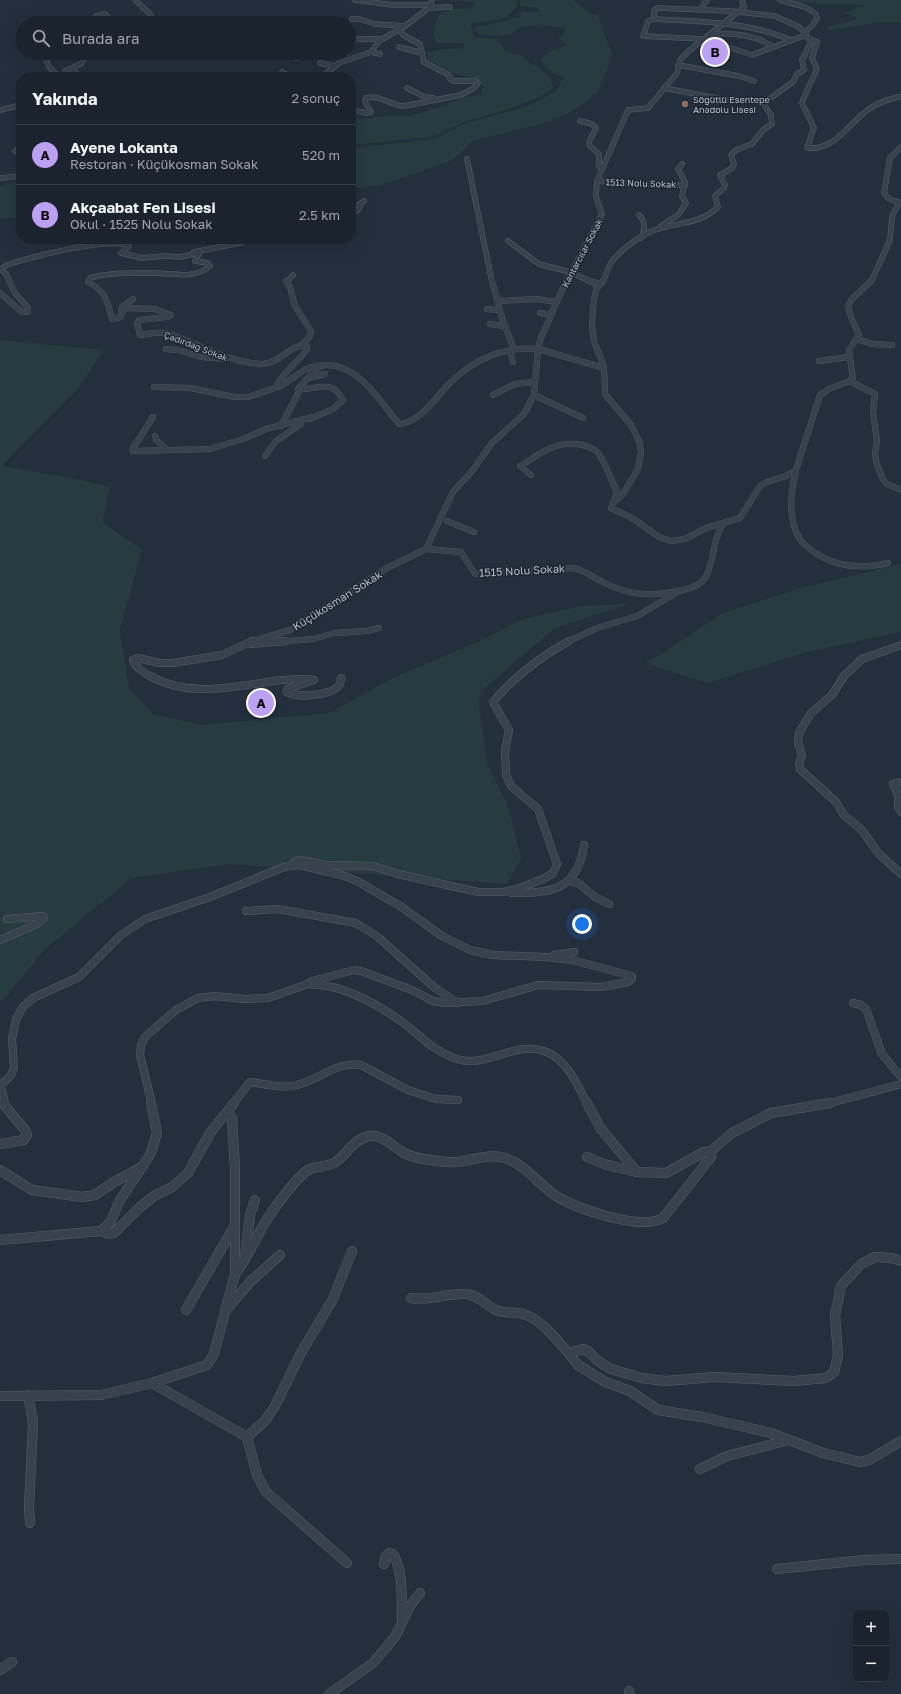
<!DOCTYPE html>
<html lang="tr">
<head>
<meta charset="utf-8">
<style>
  :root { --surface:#1b232e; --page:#242b36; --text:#f1f3f6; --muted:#a0a4aa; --line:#39404a; --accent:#bca0f2 }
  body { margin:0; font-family:"Golos Text",sans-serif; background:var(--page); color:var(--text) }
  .controls { position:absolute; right:12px; bottom:12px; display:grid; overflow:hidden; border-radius:8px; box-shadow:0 4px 16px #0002 }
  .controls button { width:36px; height:36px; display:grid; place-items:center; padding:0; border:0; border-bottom:1px solid var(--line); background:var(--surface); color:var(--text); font:20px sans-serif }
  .you { position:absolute; left:582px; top:924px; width:14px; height:14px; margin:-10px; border:3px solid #fff; border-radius:50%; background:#1a73e8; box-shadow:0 0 0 6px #1a73e833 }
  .badge { display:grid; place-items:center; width:26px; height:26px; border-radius:50%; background:var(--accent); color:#111; font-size:13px; font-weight:700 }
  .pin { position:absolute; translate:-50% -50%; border:2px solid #fff; box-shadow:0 1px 4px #0006 }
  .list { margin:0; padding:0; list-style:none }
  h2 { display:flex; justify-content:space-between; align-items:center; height:52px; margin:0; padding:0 16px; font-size:17px }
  h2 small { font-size:13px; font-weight:400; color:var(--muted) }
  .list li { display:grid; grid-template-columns:26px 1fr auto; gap:12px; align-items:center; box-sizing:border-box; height:60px; padding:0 16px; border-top:1px solid var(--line) }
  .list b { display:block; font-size:15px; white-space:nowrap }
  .list p { margin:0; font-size:13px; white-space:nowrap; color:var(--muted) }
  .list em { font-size:13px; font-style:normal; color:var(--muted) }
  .icon { flex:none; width:22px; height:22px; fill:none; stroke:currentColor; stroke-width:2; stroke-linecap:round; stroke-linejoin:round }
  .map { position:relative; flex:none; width:901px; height:1694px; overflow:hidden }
  .search { position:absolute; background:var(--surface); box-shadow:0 4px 16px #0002; left:16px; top:16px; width:340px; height:44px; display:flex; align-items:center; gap:10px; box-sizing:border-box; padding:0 14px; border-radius:22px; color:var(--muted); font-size:15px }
  .panel { position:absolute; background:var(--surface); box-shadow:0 4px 16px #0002; left:16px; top:72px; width:340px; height:172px; border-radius:16px }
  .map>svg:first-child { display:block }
  .green { fill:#263c3f }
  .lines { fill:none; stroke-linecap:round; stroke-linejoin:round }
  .minor-far3-casing { stroke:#565f6c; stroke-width:5.5 }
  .minor-far2-casing { stroke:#565f6c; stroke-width:6 }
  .minor-far1-casing { stroke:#565f6c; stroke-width:8 }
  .minor-casing { stroke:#565f6c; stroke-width:10 }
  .minor-far3 { stroke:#38414e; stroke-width:4.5 }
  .minor-far2 { stroke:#38414e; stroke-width:5.5 }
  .minor-far1 { stroke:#38414e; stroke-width:7 }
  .minor { stroke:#38414e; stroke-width:9 }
  .education-dot { fill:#8d6e63; stroke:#1d2633; stroke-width:1.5 }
  .labels { text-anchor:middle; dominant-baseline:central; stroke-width:3; stroke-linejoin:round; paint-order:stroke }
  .far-poi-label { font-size:9px; fill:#b4bcc9; stroke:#1d2633; text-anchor:start }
  .far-street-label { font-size:9px; fill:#b4bcc9; stroke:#1d2633 }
  .street-label { font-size:11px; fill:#b4bcc9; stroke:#1d2633 }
</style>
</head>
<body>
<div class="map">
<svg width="901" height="1694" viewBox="0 0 901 1694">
  <rect width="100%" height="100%" fill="#242f3e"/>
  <!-- green -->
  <g class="green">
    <path d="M446,0H518L517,7L506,18L470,24L475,38L498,39L506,51L521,56L543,71L550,78L553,88L539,97L512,108L462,123L431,137L351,145V117L359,119L386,116H408L438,108L459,99L481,94L483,86L480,80L452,73L428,59L427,52L444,49L465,48L463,43H437L433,34C434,30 435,23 437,19C443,7 462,9 473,8L474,2Z"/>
    <polygon points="519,0 573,0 587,11 598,16 612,54 605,75 597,93 571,112 548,122 472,141 451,161 381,185 351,188 351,148 433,139 466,123 529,106 556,91 564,78 547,70 541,58 555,49 568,45 558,39 564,33 565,28 539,25 521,27 511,34 496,36 477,34 475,27 493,24 520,17 522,12 539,12 538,8 521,6"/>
    <polygon points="790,0 901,0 901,22 880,22 830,30 827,27 855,20 857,17 843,13 864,6 855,4 820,4"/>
    <polygon points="21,181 21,217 0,219 0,186"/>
    <polygon points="0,340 104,350 77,390 2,466 81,480 110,487 102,522 142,550 120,630 129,688 152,714 202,725 329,713 395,677 484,639 522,619 582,606 629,604 555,628 481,691 479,707 488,765 509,809 521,858 507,884 228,864 132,878 44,950 4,1000 0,1001"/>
    <polygon points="901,564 901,632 811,651 707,683 645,663 663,653 723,613 801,588"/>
  </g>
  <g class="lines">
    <defs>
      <g id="minor-far3">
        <polyline points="135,0 151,15 148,23"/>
        <polyline points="355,0 393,5 430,5"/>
        <polyline points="780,0 805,7 816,14 817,18 813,25 806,31 806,35"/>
        <polyline points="428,8 450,7"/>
        <polyline points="701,9 707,0"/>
        <polyline points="96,16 105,14 114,23"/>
        <polyline points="352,19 359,19 375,24 405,26"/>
        <path d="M654,19C701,22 747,21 791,40"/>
        <polyline points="805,33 799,27 775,16 730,11 657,8 654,11 654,19 648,21 643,36 704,39 752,55 806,35"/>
        <path d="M710,34C730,32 757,35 773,47"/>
        <polyline points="349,39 382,39"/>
        <path d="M810,39L817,42L812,58L817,69C812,81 806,91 802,103L814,128L807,148C835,151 849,123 869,109C878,102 890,99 901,96"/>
        <polyline points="399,47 422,53"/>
        <polyline points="371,52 380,54"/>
        <polyline points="49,53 46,60 49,67 59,77"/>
        <polyline points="296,58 304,56 347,53"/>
        <polyline points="320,63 334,66"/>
        <polyline points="678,65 739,76 754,81"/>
        <polyline points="70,69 82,63 84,59"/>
        <polyline points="282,72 291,77"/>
        <polyline points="66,77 65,71 70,69 75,71 79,77"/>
        <polyline points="315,77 324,75 339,63 371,52 379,41 405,26 430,7 432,0"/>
        <polyline points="407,88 425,97 433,98"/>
        <polyline points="664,88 727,100"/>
        <polyline points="0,110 21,105"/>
        <path d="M351,110L367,113L371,112L365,102L366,98C381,94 390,106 404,106L461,95L474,88L478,83L476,81H453L450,79L449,75L424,62L420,44L403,35L400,30"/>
        <polyline points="580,121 592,124 596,128 589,142 590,146 599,154 599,166 602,169"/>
        <polyline points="21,146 15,151 21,154"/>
        <polyline points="901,147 890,158 884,193 889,199 901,203"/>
        <polyline points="467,159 492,282"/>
        <polyline points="0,178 21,176"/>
        <polyline points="597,181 656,185 685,185"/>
        <polyline points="351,213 357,211 360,207 358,205 364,201"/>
        <path d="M639,215C646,222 645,229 641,238"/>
        <polyline points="661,226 679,214 686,203 682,196 685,182 678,169 682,164"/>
        <polyline points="508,241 539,264 570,272 592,282"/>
        <polyline points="194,252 240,243 250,239"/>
        <path d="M10,282L6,274L1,269L7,265C30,257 105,238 127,245L129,246L121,253L142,258L164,256L181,257L193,254H199L195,261L208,263L210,266C194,280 172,273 153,273C132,273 110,272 90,278L88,282"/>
        <polyline points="287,282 293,275"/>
        <polyline points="566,282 602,214 596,196 597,181 628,110 648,108 677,73 680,60 690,50 744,7 742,0"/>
        <path d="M603,282C607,274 607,267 613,260C625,246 643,233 661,228C682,222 702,223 718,207L715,196L724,188L725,185L720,175L732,168L734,164L731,155L736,150L752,144L763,130L772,124L771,115L765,106V102L793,82L797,74L804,70L802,60L811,42L806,35"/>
        <polyline points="871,282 890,240 892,216 899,203"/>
      </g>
      <g id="minor-far2">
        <path d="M89,281L88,282C106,292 107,300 112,319L121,317L122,312L126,308L155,309L171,315L167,317L139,320L137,323L140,335C148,334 157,332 165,333C171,334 179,338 185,340C210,350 235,363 262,364C279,364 289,345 306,345L307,349C299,362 284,371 277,385C289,385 297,372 309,368C353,353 375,396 399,424C421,423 436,396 451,382C474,359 505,346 538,349L541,338L566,281"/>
        <polyline points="286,281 290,287 295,306 311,331 310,336 303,344"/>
        <polyline points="492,281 502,318 514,349"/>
        <polyline points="588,281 600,284"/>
        <polyline points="603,281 596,289 593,307 592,326 594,341 604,367 605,394 631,425 640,443 641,453 638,469 623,494 615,501"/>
        <polyline points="0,293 22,312 28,312 28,308 15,293 9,281"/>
        <polyline points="498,301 537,299 557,302"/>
        <polyline points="487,309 500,310"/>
        <polyline points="121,310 122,307 133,299"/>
        <polyline points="540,313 551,315"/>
        <polyline points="490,324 504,326"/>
        <polyline points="856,339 873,344 892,345"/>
        <polyline points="166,349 178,350 201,357 225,359"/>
        <polyline points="510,350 513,362"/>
        <polyline points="819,361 849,357"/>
        <polyline points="308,378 325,374"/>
        <polyline points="850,381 875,394 873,412 877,441 875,454 877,465 883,479 887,484 901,490"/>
        <polyline points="154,387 190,388 234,397 248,397 281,386"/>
        <polyline points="493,395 515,384 534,382"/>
        <polyline points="534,395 583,418"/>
        <polyline points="153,417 133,448 133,451 210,449 246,438 266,429 313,417"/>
        <path d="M310,419L333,409L343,400C332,378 318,390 298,389L315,370L321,366"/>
        <polyline points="281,426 300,390"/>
        <polyline points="155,436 157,441 168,450"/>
        <polyline points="265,456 276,441 301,424"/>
        <path d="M796,470C791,492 787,519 800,539C803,545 809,548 814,552C837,568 862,569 888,563"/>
        <path d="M531,475L520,466C540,454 557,439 582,445C588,446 594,449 598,453C606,464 611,480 617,492L611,508L632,518L659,537L671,541L685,539L706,528L740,518L760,486L767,482L786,476L796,470L820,395L831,388L853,380L849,350L859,334L852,320L848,306L852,299L871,281"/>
        <polyline points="447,521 474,532"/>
        <path d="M426,549L461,552L475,574L573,568C584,570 591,576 601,581C626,595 650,597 678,591C687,589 699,587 705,578C715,561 712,539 724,523"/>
        <polyline points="249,642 290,630 387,568 426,549 453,492 472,471 492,443 524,414 534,395 538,349 604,368"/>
        <polyline points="274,642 314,639 334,633 367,631 379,628"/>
        <polyline points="567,642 597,628 637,616 681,590"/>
      </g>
      <g id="minor-far1">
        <path d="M252,641L222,655L173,663H160L138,658L133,660C136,668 143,672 150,676C190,698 233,687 274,681C287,680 301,677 314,680L287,689V692C297,698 333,696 340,684C340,683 341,679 341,678"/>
        <polyline points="251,644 286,641"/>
        <polyline points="901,645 862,659 844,676 832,695 811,713 799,733 798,742 802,755 799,764 800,769 836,802 844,815 862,830 878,853 901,874"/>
        <polyline points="901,782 893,784 898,795 898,806 901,812"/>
        <path d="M294,862L299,860L327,865L373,866L398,874L478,892H504L520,888L545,878L553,873L557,864L538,809L511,786L506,774L505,751L509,730L493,702C514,677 540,657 569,641"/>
        <polyline points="569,881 578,883 595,897 609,904"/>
        <path d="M512,893C552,894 578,889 584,845"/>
        <polyline points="246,911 278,909 356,923 378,937 435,988 458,1003"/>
        <polyline points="0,940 39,923 44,918 43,916 7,919"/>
        <polyline points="554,955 574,952"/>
        <path d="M308,984C316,985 324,985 332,987C358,993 383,1008 405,1024C421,1037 440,1056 461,1060C489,1066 516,1041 544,1051C567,1059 577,1083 587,1104"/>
        <polyline points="853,1003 861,1005 866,1009 882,1054 901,1077"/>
        <polyline points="1,1085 11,1075 14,1068 12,1039 16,1019 23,1007 33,998 79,977 121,935 145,919 210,897 284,867 299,865 342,875 357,881 400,906 442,936 470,950 493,955 546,957 572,960 632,976 632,979 628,982 601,987 538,985 483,1001 445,1003 433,1001 412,990 361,971 354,970 312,981 308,984 268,998 245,999 214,996 198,998 176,1010 146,1036 141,1045 140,1055 152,1104"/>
        <polyline points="1,1085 5,1104"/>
        <path d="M233,1104L250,1082C265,1084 282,1089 297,1085C319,1080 337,1061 361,1065L408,1090L436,1099L458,1100"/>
        <polyline points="826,1104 901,1084"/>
      </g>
      <g id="minor">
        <polyline points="587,1103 601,1129 637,1172"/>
        <polyline points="0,1144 24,1140 27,1135 25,1130 5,1106 4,1103"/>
        <polyline points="587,1157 604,1164 637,1172 666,1173 704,1152 711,1151"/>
        <polyline points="0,1170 32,1190 82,1197 95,1195 114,1182 140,1168"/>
        <polyline points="101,1231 110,1223 120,1200 150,1155 157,1133 151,1103"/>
        <polyline points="0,1240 101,1231 108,1234 114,1233 139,1208 154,1196 172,1187 188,1173 210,1133 234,1103"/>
        <polyline points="245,1258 250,1215 255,1200"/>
        <polyline points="901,1261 892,1258 875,1257 861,1264 841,1286 835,1316 838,1355 834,1372 826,1378 794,1381 714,1377 665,1381 642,1378 611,1369 598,1361 588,1351 583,1349 572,1352 571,1356 578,1365 605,1382 630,1391 658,1410 702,1417 771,1433 823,1453 860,1462 869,1460 901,1441"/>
        <path d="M235,1274C250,1255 258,1231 272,1212C281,1199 294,1182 305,1172C313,1165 325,1168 334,1163C347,1155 353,1139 369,1136C383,1134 393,1147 404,1153C410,1156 417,1158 424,1159C435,1161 446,1163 457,1162C473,1160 489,1153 505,1158C526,1165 538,1184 556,1196C576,1209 642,1231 663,1218L711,1157V1151L732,1133L771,1113L830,1103"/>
        <path d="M411,1298C430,1301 447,1293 466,1294C479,1295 485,1305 496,1310C504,1314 514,1311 523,1314C542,1319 558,1342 571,1356"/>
        <polyline points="227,1309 250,1282 280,1255"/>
        <polyline points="186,1310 235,1225"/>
        <polyline points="152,1383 247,1437 257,1475 266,1492 347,1563"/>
        <polyline points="28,1395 33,1422 29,1508 30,1523"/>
        <polyline points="0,1396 101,1395 152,1383 207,1365 214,1354 235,1274 235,1169 232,1118 228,1112"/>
        <polyline points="247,1437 265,1421 275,1406 302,1351 333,1299 352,1251"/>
        <polyline points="700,1469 727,1456 788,1440"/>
        <path d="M384,1564L386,1556L389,1553L393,1554C404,1573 401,1598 402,1619"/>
        <polyline points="777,1569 865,1560 901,1559"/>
        <polyline points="0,1670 12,1662"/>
        <polyline points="629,1691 630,1694"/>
        <polyline points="329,1694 373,1663 395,1637 410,1606 420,1593"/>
      </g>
    </defs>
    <!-- minor-far3 casing -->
    <use href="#minor-far3" class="minor-far3-casing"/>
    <!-- minor-far2 casing -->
    <use href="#minor-far2" class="minor-far2-casing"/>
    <!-- minor-far1 casing -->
    <use href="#minor-far1" class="minor-far1-casing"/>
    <!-- minor casing -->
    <use href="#minor" class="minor-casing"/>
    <!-- minor-far3 -->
    <use href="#minor-far3" class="minor-far3"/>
    <!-- minor-far2 -->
    <use href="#minor-far2" class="minor-far2"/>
    <!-- minor-far1 -->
    <use href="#minor-far1" class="minor-far1"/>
    <!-- minor -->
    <use href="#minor" class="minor"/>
  </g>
  <!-- markers -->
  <circle class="education-dot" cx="685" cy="104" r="4"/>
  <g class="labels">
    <!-- far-poi labels -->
    <g class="far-poi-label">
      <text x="693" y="99">Söğütlü Esentepe<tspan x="693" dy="10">Anadolu Lisesi</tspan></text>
    </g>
    <!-- far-street labels -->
    <g class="far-street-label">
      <text transform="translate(641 183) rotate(2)">1513 Nolu Sokak</text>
      <text transform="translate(582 253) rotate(-62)">Kantarcılar Sokak</text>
      <text transform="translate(196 346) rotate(21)">Çadırdağ Sokak</text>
    </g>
    <!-- street labels -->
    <g class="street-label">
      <text transform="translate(522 570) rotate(-3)">1515 Nolu Sokak</text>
      <text transform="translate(337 600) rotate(-32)">Küçükosman Sokak</text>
    </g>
  </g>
</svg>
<div class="controls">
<button>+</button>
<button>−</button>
</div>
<div class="you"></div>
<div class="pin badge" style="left:261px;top:703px">A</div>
<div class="pin badge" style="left:715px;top:52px">B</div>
<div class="search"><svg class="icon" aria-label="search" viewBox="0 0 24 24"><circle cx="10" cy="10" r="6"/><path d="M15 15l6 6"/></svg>Burada ara</div>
<section class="panel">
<h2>Yakında<small>2 sonuç</small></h2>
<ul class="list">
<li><span class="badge">A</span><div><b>Ayene Lokanta</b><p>Restoran · Küçükosman Sokak</p></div><em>520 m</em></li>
<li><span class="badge">B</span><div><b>Akçaabat Fen Lisesi</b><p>Okul · 1525 Nolu Sokak</p></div><em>2.5 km</em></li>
</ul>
</section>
</div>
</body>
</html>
